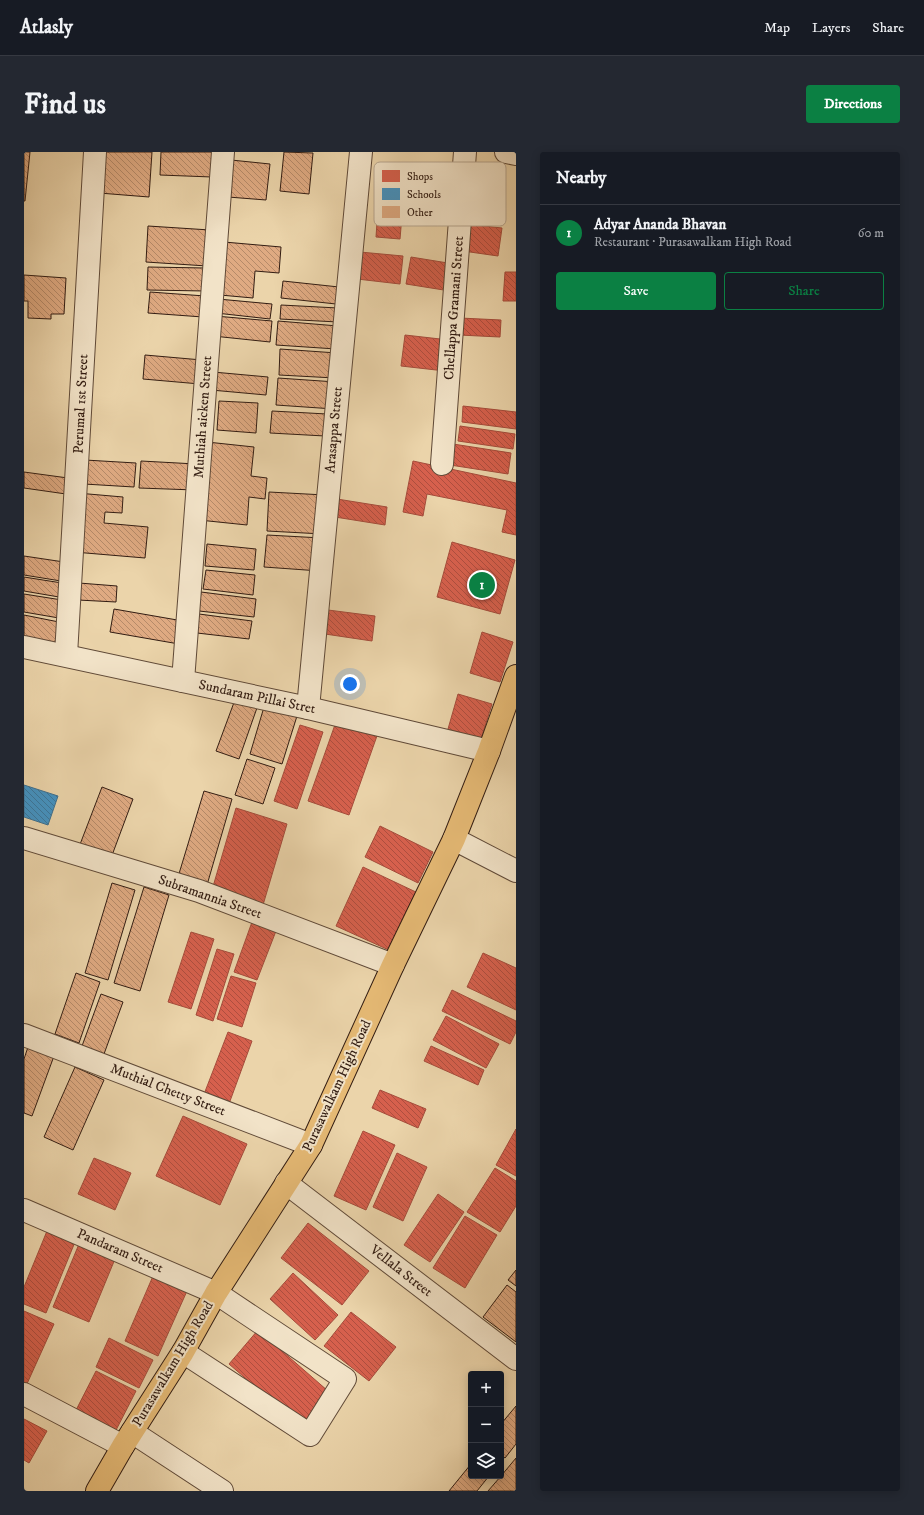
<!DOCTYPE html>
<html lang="en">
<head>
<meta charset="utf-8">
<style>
  :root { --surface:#171b24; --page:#242831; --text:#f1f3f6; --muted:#9ea1a6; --line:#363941; --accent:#0b8043 }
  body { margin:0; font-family:"IM FELL DW Pica",serif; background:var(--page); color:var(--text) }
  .controls { position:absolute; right:12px; bottom:12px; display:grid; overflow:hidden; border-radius:4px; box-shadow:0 2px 10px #0003 }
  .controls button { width:36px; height:36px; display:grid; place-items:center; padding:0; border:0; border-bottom:1px solid var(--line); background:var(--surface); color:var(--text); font:20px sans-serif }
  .you { position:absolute; left:326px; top:532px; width:14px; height:14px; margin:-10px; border:3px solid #fff; border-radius:50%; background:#1a73e8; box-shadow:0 0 0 6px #1a73e833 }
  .badge { display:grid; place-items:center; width:26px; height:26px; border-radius:50%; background:var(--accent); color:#fff; font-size:13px; font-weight:700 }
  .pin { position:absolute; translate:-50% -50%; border:2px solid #fff; box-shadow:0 1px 4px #0006 }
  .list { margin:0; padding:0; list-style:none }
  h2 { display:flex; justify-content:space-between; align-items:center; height:52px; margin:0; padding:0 16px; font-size:17px }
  h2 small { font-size:13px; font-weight:400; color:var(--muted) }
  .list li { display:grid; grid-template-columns:26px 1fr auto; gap:12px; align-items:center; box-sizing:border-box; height:56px; padding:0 16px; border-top:1px solid var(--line) }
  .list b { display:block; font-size:15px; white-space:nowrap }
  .list p { margin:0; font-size:13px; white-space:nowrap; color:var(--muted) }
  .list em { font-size:13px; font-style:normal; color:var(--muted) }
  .actions { display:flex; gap:8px; padding:12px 16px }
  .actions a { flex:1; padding:9px 0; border:1px solid var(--accent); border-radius:4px; text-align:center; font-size:14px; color:var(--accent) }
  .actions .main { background:var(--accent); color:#fff }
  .icon { flex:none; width:22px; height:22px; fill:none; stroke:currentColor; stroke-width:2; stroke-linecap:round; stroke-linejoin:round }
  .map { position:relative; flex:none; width:492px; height:1339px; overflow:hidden; border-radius:4px }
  header { display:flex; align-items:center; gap:24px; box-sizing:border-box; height:56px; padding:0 20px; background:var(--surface); border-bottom:1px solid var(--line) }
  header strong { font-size:19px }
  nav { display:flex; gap:22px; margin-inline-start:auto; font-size:14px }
  .intro { display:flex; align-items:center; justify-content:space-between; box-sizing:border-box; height:96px; padding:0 24px }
  h1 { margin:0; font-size:28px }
  .button { padding:10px 18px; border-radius:4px; background:var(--accent); color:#fff; font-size:14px; font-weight:700 }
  main { display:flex; gap:24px; padding:0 24px }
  aside { flex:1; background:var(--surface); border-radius:4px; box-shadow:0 2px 10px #0003 }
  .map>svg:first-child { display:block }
  .shops { fill:url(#shops-back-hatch); stroke:#a54c3b }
  .schools { fill:url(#schools-back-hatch); stroke:#3e6f8e }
  .building { fill:url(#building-back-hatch); stroke:#321c12 }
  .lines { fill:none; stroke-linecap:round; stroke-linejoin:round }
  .minor-casing { stroke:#604a38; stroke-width:24 }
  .major-casing { stroke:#321c12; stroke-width:24 }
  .minor { stroke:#f2e3c8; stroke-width:22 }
  .major { stroke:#e6ba75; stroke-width:22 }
  .labels { text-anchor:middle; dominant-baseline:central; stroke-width:4; stroke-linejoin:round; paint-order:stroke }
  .street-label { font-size:14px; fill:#321c12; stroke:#f2e3c8 }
  .key { fill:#f2e3c8; stroke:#b8a791; stroke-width:1 }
  .key-label { font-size:11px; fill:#321c12 }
</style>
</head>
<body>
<header>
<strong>Atlasly</strong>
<nav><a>Map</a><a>Layers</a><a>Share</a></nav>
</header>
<div class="intro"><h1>Find us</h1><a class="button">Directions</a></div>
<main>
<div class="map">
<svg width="492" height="1339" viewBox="0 0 492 1339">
  <defs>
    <pattern id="shops-back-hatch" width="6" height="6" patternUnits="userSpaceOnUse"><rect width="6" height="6" fill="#d6604d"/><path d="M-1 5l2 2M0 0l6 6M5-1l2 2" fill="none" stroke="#ae4e3f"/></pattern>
    <pattern id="schools-back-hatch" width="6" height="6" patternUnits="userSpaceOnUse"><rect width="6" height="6" fill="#4393c3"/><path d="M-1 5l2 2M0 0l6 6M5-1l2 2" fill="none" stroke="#39779d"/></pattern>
    <pattern id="building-back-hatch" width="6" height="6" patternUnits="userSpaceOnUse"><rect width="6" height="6" fill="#dfaa82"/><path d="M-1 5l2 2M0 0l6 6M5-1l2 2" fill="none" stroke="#b58a69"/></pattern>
  </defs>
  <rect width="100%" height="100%" fill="#ebd4aa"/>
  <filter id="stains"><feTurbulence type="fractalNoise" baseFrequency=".005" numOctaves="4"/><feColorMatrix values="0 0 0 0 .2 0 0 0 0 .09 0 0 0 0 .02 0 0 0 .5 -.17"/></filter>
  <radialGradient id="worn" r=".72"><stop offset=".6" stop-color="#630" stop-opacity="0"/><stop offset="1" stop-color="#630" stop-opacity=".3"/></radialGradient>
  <!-- shops -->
  <g class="shops">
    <polygon points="356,27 381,28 376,87 352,85"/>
    <polygon points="442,72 478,76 474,104 439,99"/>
    <polygon points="336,100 379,104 376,132 333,127"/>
    <polygon points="387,105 430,112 426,139 382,132"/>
    <polygon points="481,120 492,120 492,149 479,149"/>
    <polygon points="436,166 477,168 476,185 435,183"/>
    <polygon points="381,183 425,188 421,219 377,214"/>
    <polygon points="439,254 492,260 492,277 438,270"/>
    <polygon points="436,274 491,282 489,297 434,289"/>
    <polygon points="429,292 487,301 484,322 426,313"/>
    <polygon points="389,309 492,331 492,383 478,380 483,358 403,342 399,364 379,360"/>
    <polygon points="313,347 363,355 361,373 311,365"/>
    <polygon points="428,390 491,408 476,462 413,445"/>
    <polygon points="304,458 351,464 348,489 301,482"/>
    <polygon points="458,480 489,490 476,530 446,521"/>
    <polygon points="434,542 468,552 457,587 424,577"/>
    <polygon points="313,567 354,581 325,663 284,649"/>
    <polygon points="276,573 299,580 273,657 250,649"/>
    <polygon points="212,656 263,672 239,753 188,738"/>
    <polygon points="356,674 409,700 394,731 341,705"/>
    <polygon points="339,715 394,741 367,799 312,774"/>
    <polygon points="228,770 252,779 233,828 210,820"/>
    <polygon points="167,780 190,787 167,857 144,850"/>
    <polygon points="193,797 210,802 189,869 172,863"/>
    <polygon points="459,801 492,816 492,858 443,835"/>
    <polygon points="207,824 232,831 218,875 193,867"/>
    <polygon points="428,838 492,869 492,880 486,892 418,859"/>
    <polygon points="422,864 475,892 462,916 409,888"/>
    <polygon points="204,880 228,889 202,960 177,950"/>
    <polygon points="407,894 460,918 454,933 400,909"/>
    <polygon points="356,938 402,957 394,976 348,956"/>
    <polygon points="159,964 223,992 196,1053 132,1024"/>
    <polygon points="492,977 492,1024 472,1013"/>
    <polygon points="339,979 371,993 342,1058 310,1044"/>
    <polygon points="373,1001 403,1015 379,1069 349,1055"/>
    <polygon points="70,1006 107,1021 91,1058 54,1042"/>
    <polygon points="471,1016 492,1029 492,1054 476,1080 443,1060"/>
    <polygon points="414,1042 440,1060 406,1110 380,1093"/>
    <polygon points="441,1064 473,1083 441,1136 409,1116"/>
    <polygon points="284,1071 345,1119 318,1153 257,1106"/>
    <polygon points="23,1079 51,1090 22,1161 0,1152 0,1135"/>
    <polygon points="55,1092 91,1107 65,1170 29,1155"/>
    <polygon points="269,1121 314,1163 291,1188 246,1147"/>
    <polygon points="129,1124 163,1139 134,1204 101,1189"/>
    <polygon points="0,1159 30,1172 2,1234 0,1233"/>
    <polygon points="327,1160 372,1195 345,1229 300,1194"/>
    <polygon points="234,1178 304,1239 281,1278 205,1212"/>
    <polygon points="85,1186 129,1208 115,1236 72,1215"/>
    <polygon points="72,1219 112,1239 89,1284 49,1264"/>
    <polygon points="0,1267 23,1279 5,1311 0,1308"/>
  </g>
  <!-- schools -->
  <polygon class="schools" points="0,633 34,644 24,673 0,665"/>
  <!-- building -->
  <g class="building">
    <polygon points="0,0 6,0 1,49 0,49"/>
    <polygon points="78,0 128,0 125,45 75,41"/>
    <polygon points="137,0 189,0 188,25 136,23"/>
    <polygon points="260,0 289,1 285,42 256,39"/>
    <polygon points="207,8 246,12 242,48 204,45"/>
    <polygon points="124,74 186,78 183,114 122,110"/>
    <polygon points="200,90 257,95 255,121 231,119 229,146 196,143"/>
    <polygon points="124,115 181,116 181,139 123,138"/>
    <polygon points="0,123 42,126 40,162 27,162 27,167 4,166 4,149 0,149"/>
    <polygon points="259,129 315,135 312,152 257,146"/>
    <polygon points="126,140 181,144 179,165 124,161"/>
    <polygon points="194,147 248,152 246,167 192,161"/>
    <polygon points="257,153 314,156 314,170 256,167"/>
    <polygon points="191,164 248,169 246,190 189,184"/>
    <polygon points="254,169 314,174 312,197 252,193"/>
    <polygon points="256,197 313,201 311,226 255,223"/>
    <polygon points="121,203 178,208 176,232 119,227"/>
    <polygon points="189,220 244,225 242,243 187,238"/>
    <polygon points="254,226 312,230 310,257 252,253"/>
    <polygon points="195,249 234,251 232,281 193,278"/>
    <polygon points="248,259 303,262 301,284 246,281"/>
    <polygon points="183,290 230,295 227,324 243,326 241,347 225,345 223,373 175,368"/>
    <polygon points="61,308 112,311 110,335 60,332"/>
    <polygon points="117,309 172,312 171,338 115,336"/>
    <polygon points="0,320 44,326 42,342 0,336"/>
    <polygon points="245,340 301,343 299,382 243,379"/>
    <polygon points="53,341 99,345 98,361 81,360 80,371 124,375 121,406 50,400"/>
    <polygon points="243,383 298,386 296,419 240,415"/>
    <polygon points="183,392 232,397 230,418 181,414"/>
    <polygon points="0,404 40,410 37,429 0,423"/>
    <polygon points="182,418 231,423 229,443 179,437"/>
    <polygon points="0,425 38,431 35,445 0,439"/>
    <polygon points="55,431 93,434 92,450 54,448"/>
    <polygon points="177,440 232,447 230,465 175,459"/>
    <polygon points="0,442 38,448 35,466 0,460"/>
    <polygon points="90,457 159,469 155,492 86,480"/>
    <polygon points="175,462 228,469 225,487 173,481"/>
    <polygon points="0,463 35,470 30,495 0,489"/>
    <polygon points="212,545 234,553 215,607 192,599"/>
    <polygon points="240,555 273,564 258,612 226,602"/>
    <polygon points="223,607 251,616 239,652 211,643"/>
    <polygon points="78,635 109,647 87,706 55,695"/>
    <polygon points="180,639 208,647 183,733 154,725"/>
    <polygon points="88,731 111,738 84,828 61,821"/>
    <polygon points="120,735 145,743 116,839 90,831"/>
    <polygon points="52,821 76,830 55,891 31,882"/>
    <polygon points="77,842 99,850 80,902 58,894"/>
    <polygon points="4,895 30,904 8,964 0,961 0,907"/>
    <polygon points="51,915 80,928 49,998 20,985"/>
    <polygon points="492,1118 492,1134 484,1128"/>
    <polygon points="483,1133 492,1140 492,1190 459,1165"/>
    <polygon points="492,1254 492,1292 481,1306 477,1303 477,1272"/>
    <polygon points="492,1306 492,1339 464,1339 477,1324"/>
    <polygon points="447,1312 447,1324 465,1324 453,1339 425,1339"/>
  </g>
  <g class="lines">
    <defs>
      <g id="minor">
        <polyline points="482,0 492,2"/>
        <polyline points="418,312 441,0"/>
        <polyline points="0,495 284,556 465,599"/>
        <polyline points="42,503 71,0"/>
        <polyline points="159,529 199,0"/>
        <polyline points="284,556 337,0"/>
        <polyline points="0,686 175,739 369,813"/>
        <polyline points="430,687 492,719"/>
        <polyline points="0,883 287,993"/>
        <polyline points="262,1031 492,1207"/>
        <polyline points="0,1058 192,1141 321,1227 286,1283 159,1200"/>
        <polyline points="0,1242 99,1294"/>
        <polyline points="108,1280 198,1339"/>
      </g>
      <polyline id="major" points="73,1339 99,1294 159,1200 192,1141 287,993 369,813 430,687 465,599 492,524"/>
    </defs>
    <!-- minor casing -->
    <use href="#minor" class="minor-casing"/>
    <!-- major casing -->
    <use href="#major" class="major-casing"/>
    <!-- minor -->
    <use href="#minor" class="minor"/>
    <!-- major -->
    <use href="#major" class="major"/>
  </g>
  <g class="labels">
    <!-- street labels -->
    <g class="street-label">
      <text transform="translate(430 156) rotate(-86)">Chellappa Gramani Street</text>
      <text transform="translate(57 252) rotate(-87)">Perumal 1st Street</text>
      <text transform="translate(179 265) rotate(-86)">Muthiah aicken Street</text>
      <text transform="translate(310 278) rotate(-85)">Arasappa Street</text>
      <text transform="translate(233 545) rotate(12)">Sundaram Pillai Stret</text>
      <text transform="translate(186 745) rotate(19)">Subramannia Street</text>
      <text transform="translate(313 934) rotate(-65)">Purasawalkam High Road</text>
      <text transform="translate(144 938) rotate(21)">Muthial Chetty Street</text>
      <text transform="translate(96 1099) rotate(23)">Pandaram Street</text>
      <text transform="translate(377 1119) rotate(38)">Vellala Street</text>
      <text transform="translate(149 1212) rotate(-59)">Purasawalkam High Road</text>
    </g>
  </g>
  <!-- legend -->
  <rect x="350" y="10" width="132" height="64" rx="6" class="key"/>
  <rect x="358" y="18" width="18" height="12" fill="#d6604d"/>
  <rect x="358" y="36" width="18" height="12" fill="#4393c3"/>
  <rect x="358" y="54" width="18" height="12" fill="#dfaa82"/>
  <g class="key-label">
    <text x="383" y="28">Shops</text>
    <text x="383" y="46">Schools</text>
    <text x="383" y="64">Other</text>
  </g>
  <rect width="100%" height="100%" filter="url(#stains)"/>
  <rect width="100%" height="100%" fill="url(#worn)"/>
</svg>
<div class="controls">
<button>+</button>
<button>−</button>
<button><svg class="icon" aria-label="layers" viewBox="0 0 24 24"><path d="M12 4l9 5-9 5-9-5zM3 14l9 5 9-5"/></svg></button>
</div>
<div class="you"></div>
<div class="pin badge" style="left:458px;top:433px">1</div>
</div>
<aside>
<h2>Nearby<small></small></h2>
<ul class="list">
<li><span class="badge">1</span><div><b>Adyar Ananda Bhavan</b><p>Restaurant · Purasawalkam High Road</p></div><em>60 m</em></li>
</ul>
<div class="actions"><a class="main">Save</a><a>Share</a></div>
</aside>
</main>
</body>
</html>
